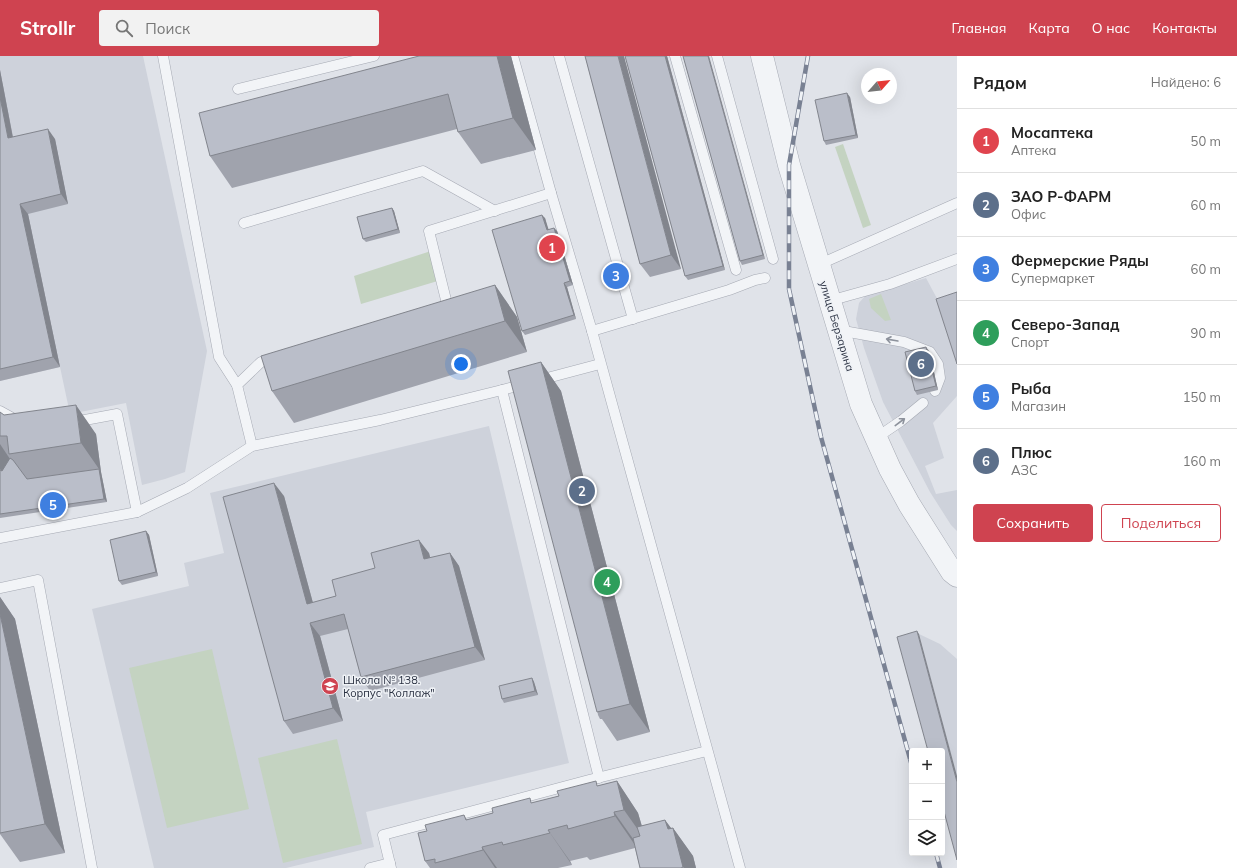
<!DOCTYPE html>
<html lang="ru">
<head>
<meta charset="utf-8">
<style>
  :root { --surface:#fff; --page:#f2f2f2; --text:#222; --muted:#767676; --line:#e0e0e0; --accent:#cf4350 }
  body { margin:0; font-family:Mulish,sans-serif; background:var(--page); color:var(--text) }
  .controls { position:absolute; right:12px; bottom:12px; display:grid; overflow:hidden; border-radius:4px; box-shadow:0 4px 16px #0002 }
  .controls button { width:36px; height:36px; display:grid; place-items:center; padding:0; border:0; border-bottom:1px solid var(--line); background:var(--surface); color:var(--text); font:20px sans-serif }
  .compass { position:absolute; left:861px; top:12px; width:36px; height:36px; border-radius:50%; background:var(--surface); box-shadow:0 4px 16px #0002; rotate:63deg }
  .you { position:absolute; left:461px; top:308px; width:14px; height:14px; margin:-10px; border:3px solid #fff; border-radius:50%; background:#1a73e8; box-shadow:0 0 0 6px #1a73e833 }
  .badge { display:grid; place-items:center; width:26px; height:26px; border-radius:50%; background:var(--accent); color:#fff; font-size:13px; font-weight:700 }
  .pin { position:absolute; translate:-50% -50%; border:2px solid #fff; box-shadow:0 1px 4px #0006 }
  .list { margin:0; padding:0; list-style:none }
  h2 { display:flex; justify-content:space-between; align-items:center; height:52px; margin:0; padding:0 16px; font-size:17px }
  h2 small { font-size:13px; font-weight:400; color:var(--muted) }
  .list li { display:grid; grid-template-columns:26px 1fr auto; gap:12px; align-items:center; box-sizing:border-box; height:64px; padding:0 16px; border-top:1px solid var(--line) }
  .list b { display:block; font-size:15px; white-space:nowrap }
  .list p { margin:0; font-size:13px; white-space:nowrap; color:var(--muted) }
  .list em { font-size:13px; font-style:normal; color:var(--muted) }
  .actions { display:flex; gap:8px; padding:12px 16px }
  .actions a { flex:1; padding:9px 0; border:1px solid var(--accent); border-radius:4px; text-align:center; font-size:14px; color:var(--accent) }
  .actions .main { background:var(--accent); color:#fff }
  .icon { flex:none; width:22px; height:22px; fill:none; stroke:currentColor; stroke-width:2; stroke-linecap:round; stroke-linejoin:round }
  .map { position:relative; flex:none; width:957px; height:812px; overflow:hidden }
  header { display:flex; align-items:center; gap:24px; box-sizing:border-box; height:56px; padding:0 20px; background:var(--accent); color:#fff }
  header strong { font-size:19px }
  nav { display:flex; gap:22px; margin-inline-start:auto; font-size:14px }
  .search { width:280px; height:36px; background:var(--page); display:flex; align-items:center; gap:10px; box-sizing:border-box; padding:0 14px; border-radius:4px; color:var(--muted); font-size:15px }
  main { display:flex }
  aside { flex:1; background:var(--surface) }
  .map>svg:first-child { display:block }
  .built { fill:#ced2db }
  .green { fill:#c4d3c1 }
  .lines { fill:none; stroke-linecap:round; stroke-linejoin:round }
  .service-casing { stroke:#a5a9b3; stroke-width:11 }
  .tertiary-casing { stroke:#a5a9b3; stroke-width:23 }
  .service { stroke:#f2f4f7; stroke-width:10 }
  .tertiary { stroke:#f2f4f7; stroke-width:22 }
  .rail-casing { stroke:#798193; stroke-width:4.5 }
  .rail { stroke:#eff2f6; stroke-width:3; stroke-dasharray:9; stroke-linecap:butt }
  .wall { fill:#a0a3ad }
  .shaded-wall { fill:#82858d }
  .building { fill:#babec9; stroke:#82858d }
  .oneway { stroke:#8d929c }
  .labels { text-anchor:middle; dominant-baseline:central; stroke-width:3; stroke-linejoin:round; paint-order:stroke }
  .street-label { font-size:11px; fill:#282f40; stroke:#eff2f6 }
  .poi-label { font-size:11px; fill:#282f40; stroke:#eff2f6; text-anchor:start }
</style>
</head>
<body>
<header>
<strong>Strollr</strong>
<div class="search"><svg class="icon" aria-label="search" viewBox="0 0 24 24"><circle cx="10" cy="10" r="6"/><path d="M15 15l6 6"/></svg>Поиск</div>
<nav><a>Главная</a><a>Карта</a><a>О нас</a><a>Контакты</a></nav>
</header>
<main>
<div class="map">
<svg width="957" height="812" viewBox="0 0 957 812">
  <rect width="100%" height="100%" fill="#e0e3e9"/>
  <!-- built -->
  <g class="built">
    <polygon points="0,0 143,0 207,295 185,416 165,423 142,429 126,347 70,358 60,311 0,325"/>
    <polygon points="926,222 941,250 957,300 957,340 933,367 944,402 925,410 936,438 957,434 957,475 951,469 930,436 883,346 864,292 856,263 859,247 865,240"/>
    <polygon points="489,370 569,707 366,756 374,791 286,812 154,812 92,553 189,530 184,507 224,497 210,437"/>
    <polygon points="919,578 940,588 957,603 957,798 942,695 900,585"/>
  </g>
  <!-- green -->
  <g class="green">
    <polygon points="843,88 871,169 863,172 835,91"/>
    <polygon points="434,194 441,224 361,248 354,220"/>
    <polygon points="881,238 891,264 885,265 871,252 869,243"/>
    <polygon points="212,593 249,753 167,772 129,612"/>
    <polygon points="337,683 362,788 283,807 258,702"/>
  </g>
  <g class="lines">
    <defs>
      <g id="service">
        <polyline points="163,0 219,301 237,329"/>
        <polyline points="513,0 551,137 592,275 740,812"/>
        <polyline points="559,0 633,263"/>
        <polyline points="675,0 736,214"/>
        <polyline points="717,0 773,203"/>
        <polyline points="238,33 374,0"/>
        <polyline points="244,167 423,115 495,155"/>
        <polyline points="818,209 957,147"/>
        <polyline points="829,245 890,228 957,203"/>
        <polyline points="443,253 448,252 429,175 551,137"/>
        <polyline points="838,274 904,286 930,296 938,308 940,322 935,335"/>
        <polyline points="592,275 729,234 755,224 765,222"/>
        <polyline points="502,334 599,722"/>
        <polyline points="0,355 18,365"/>
        <polyline points="74,366 117,358 137,456"/>
        <polyline points="876,382 901,365 923,347"/>
        <polyline points="252,390 237,329 261,306 276,302"/>
        <polyline points="0,482 137,456 187,432 252,390 380,364 502,334 600,308"/>
        <polyline points="0,532 38,524 92,812"/>
        <polyline points="370,812 390,807"/>
        <polyline points="391,812 383,779 589,724 707,695"/>
      </g>
      <polyline id="tertiary" points="762,0 789,109 861,348 890,413 909,448 952,516 957,520"/>
    </defs>
    <!-- service casing -->
    <use href="#service" class="service-casing"/>
    <!-- tertiary casing -->
    <use href="#tertiary" class="tertiary-casing"/>
    <!-- service -->
    <use href="#service" class="service"/>
    <!-- tertiary -->
    <use href="#tertiary" class="tertiary"/>
    <defs>
      <g id="rail">
        <polyline points="808,0 789,109 789,233 821,381 912,710"/>
        <polyline points="936,797 940,812"/>
      </g>
    </defs>
    <!-- rail casing -->
    <use href="#rail" class="rail-casing"/>
    <!-- rail -->
    <use href="#rail" class="rail"/>
  </g>
  <!-- wall -->
  <g class="wall">
    <polygon points="419,0 511,0 536,94 481,108 458,76 457,73 232,132 210,100"/>
    <polygon points="585,0 681,213 650,221 640,208"/>
    <polygon points="625,0 667,0 725,214 688,224 685,220"/>
    <polygon points="683,0 765,203 742,209 740,205"/>
    <polygon points="0,14 13,81 55,83 68,148 28,158 60,311 0,325"/>
    <polygon points="850,41 858,82 826,89 824,85"/>
    <polygon points="392,152 394,155 400,177 366,186 363,183"/>
    <polygon points="545,162 548,174 554,172 557,175 573,229 567,231 576,263 525,279 522,275"/>
    <polygon points="495,229 517,261 527,296 294,367 272,335"/>
    <polygon points="929,295 938,334 917,339 915,335"/>
    <polygon points="541,306 561,335 650,676 617,685 602,663 600,663 598,659"/>
    <polygon points="0,356 4,359 96,378 101,416 107,446 0,462"/>
    <polygon points="284,440 313,547 336,540 429,497 430,502 450,497 459,510 485,604 370,635 361,621 348,573 320,580 343,665 293,678 284,665"/>
    <polygon points="146,475 149,479 158,520 122,529 119,525"/>
    <polygon points="0,541 15,563 65,797 20,806 0,778"/>
    <polygon points="532,622 534,626 538,639 504,647 502,643"/>
    <polygon points="617,725 638,757 642,770 665,764 671,772 673,772 693,800 696,812 640,812 635,792 590,804 587,801 570,805 572,809 558,812 430,812 425,805 427,775 464,759 467,764"/>
  </g>
  <!-- shaded-wall -->
  <g class="shaded-wall">
    <polygon points="497,0 511,0 536,94 513,62"/>
    <polygon points="618,0 624,0 681,213 671,199"/>
    <polygon points="665,0 667,0 725,214 723,210"/>
    <polygon points="708,0 709,0 765,203 763,199"/>
    <polygon points="0,14 15,93 8,82 0,41"/>
    <polygon points="847,37 850,41 858,82 856,79"/>
    <polygon points="48,73 55,83 68,148 61,138"/>
    <polygon points="20,148 28,158 60,311 53,301"/>
    <polygon points="392,152 394,155 400,177 398,173"/>
    <polygon points="542,159 545,162 550,178 547,174"/>
    <polygon points="554,172 557,175 573,229 570,225"/>
    <polygon points="564,227 567,231 576,263 574,259"/>
    <polygon points="495,229 517,261 527,296 505,265"/>
    <polygon points="926,291 929,295 938,334 936,330"/>
    <polygon points="541,306 561,335 650,676 630,648"/>
    <polygon points="76,349 96,378 101,416 107,446 104,443 99,413 81,387"/>
    <polygon points="0,388 12,406 4,419 0,413"/>
    <polygon points="274,427 284,440 317,562 307,548"/>
    <polygon points="146,475 149,479 158,520 156,516"/>
    <polygon points="419,484 429,497 434,517 424,503"/>
    <polygon points="450,497 459,510 485,604 475,591"/>
    <polygon points="0,541 15,563 65,797 45,768 0,558"/>
    <polygon points="310,567 320,580 343,665 333,652"/>
    <polygon points="917,575 919,578 957,720 957,726"/>
    <polygon points="532,622 534,626 538,639 535,635"/>
    <polygon points="617,725 638,757 646,785 624,754"/>
    <polygon points="614,756 636,787 637,792 615,760"/>
    <polygon points="665,764 674,776 673,772 693,800 696,812 684,812 683,811 668,773"/>
    <polygon points="548,774 570,805 572,809 550,777"/>
    <polygon points="482,791 497,812 495,812 483,794"/>
  </g>
  <!-- building -->
  <g class="building">
    <polygon points="419,0 497,0 513,62 458,76 448,38 210,100 199,57"/>
    <polygon points="585,0 618,0 671,199 640,208"/>
    <polygon points="625,0 665,0 723,210 685,220"/>
    <polygon points="683,0 708,0 763,199 740,205"/>
    <polygon points="847,37 856,79 824,85 815,44"/>
    <polygon points="0,41 8,82 48,73 61,138 20,148 53,301 0,313"/>
    <polygon points="392,152 398,173 363,183 357,161"/>
    <polygon points="542,159 547,174 554,172 570,225 564,227 574,259 522,275 492,174"/>
    <polygon points="495,229 505,265 272,335 261,300"/>
    <polygon points="957,236 957,308 936,243"/>
    <polygon points="926,291 936,330 915,335 905,296"/>
    <polygon points="541,306 630,648 597,656 508,315"/>
    <polygon points="76,349 81,387 9,398 7,380 0,380 0,356 4,359"/>
    <polygon points="10,402 13,404 27,423 99,413 104,443 0,458 0,414 2,415"/>
    <polygon points="274,427 307,548 336,540 332,524 375,512 371,497 419,484 424,503 450,497 475,591 361,621 344,558 310,567 333,652 284,665 223,441"/>
    <polygon points="146,475 156,516 119,525 110,484"/>
    <polygon points="0,558 45,768 0,777"/>
    <polygon points="917,575 957,726 957,804 942,748 942,695 928,695 897,581"/>
    <polygon points="532,622 535,635 502,643 499,630"/>
    <polygon points="596,725 597,730 617,725 624,754 614,756 615,760 568,773 567,769 548,774 550,777 503,789 502,786 482,791 483,794 435,807 435,803 425,805 418,777 427,775 425,769 464,759 466,764 493,757 492,752 530,742 531,747 559,740 557,735"/>
    <polygon points="665,764 668,773 673,772 683,811 681,812 640,812 633,782 640,780 637,771"/>
  </g>
  <!-- one-way arrows -->
  <defs><path id="oneway-shaft" d="M-6 0H5M1.5-3L5.5 0L1.5 3" fill="none" stroke-width="1.6" stroke-linecap="round" stroke-linejoin="round"/></defs>
  <g class="oneway">
    <use href="#oneway-shaft" transform="translate(892 284) rotate(-170)"/>
    <use href="#oneway-shaft" transform="translate(900 366) rotate(-37)"/>
  </g>
  <!-- icons -->
  <defs>
    <symbol id="school-disc" viewBox="-11 -11 22 22"><circle r="9.5" fill="#cf4350" stroke="#eff2f6"/><path d="M0-5L7-2L0 1L-7-2ZM-4 1L0 2.5L4 1V4Q0 6-4 4Z" fill="#fff"/></symbol>
  </defs>
  <g fill-rule="evenodd">
    <use href="#school-disc" x="320" y="620" width="20" height="20"/>
  </g>
  <g class="labels">
    <!-- street labels -->
    <g class="street-label">
      <text transform="translate(837 270) rotate(73)">улица Берзарина</text>
    </g>
    <!-- poi labels -->
    <g class="poi-label">
      <text x="343" y="624">Школа № 138.<tspan x="343" dy="13">Корпус "Коллаж"</tspan></text>
    </g>
  </g>
</svg>
<div class="controls">
<button>+</button>
<button>−</button>
<button><svg class="icon" aria-label="layers" viewBox="0 0 24 24"><path d="M12 4l9 5-9 5-9-5zM3 14l9 5 9-5"/></svg></button>
</div>
<svg class="compass" viewBox="-18 -18 36 36"><path d="M0-13l5 13h-10z" fill="#e53935"/><path d="M0 13l5-13h-10z" fill="#767676"/></svg>
<div class="you"></div>
<div class="pin badge" style="left:552px;top:192px;background:#e0444e">1</div>
<div class="pin badge" style="left:582px;top:435px;background:#5c6f8a">2</div>
<div class="pin badge" style="left:616px;top:220px;background:#3f7fe0">3</div>
<div class="pin badge" style="left:607px;top:526px;background:#2e9e5b">4</div>
<div class="pin badge" style="left:53px;top:449px;background:#3f7fe0">5</div>
<div class="pin badge" style="left:921px;top:308px;background:#5c6f8a">6</div>
</div>
<aside>
<h2>Рядом<small>Найдено: 6</small></h2>
<ul class="list">
<li><span class="badge" style="background:#e0444e">1</span><div><b>Мосаптека</b><p>Аптека</p></div><em>50 m</em></li>
<li><span class="badge" style="background:#5c6f8a">2</span><div><b>ЗАО Р-ФАРМ</b><p>Офис</p></div><em>60 m</em></li>
<li><span class="badge" style="background:#3f7fe0">3</span><div><b>Фермерские Ряды</b><p>Супермаркет</p></div><em>60 m</em></li>
<li><span class="badge" style="background:#2e9e5b">4</span><div><b>Северо-Запад</b><p>Спорт</p></div><em>90 m</em></li>
<li><span class="badge" style="background:#3f7fe0">5</span><div><b>Рыба</b><p>Магазин</p></div><em>150 m</em></li>
<li><span class="badge" style="background:#5c6f8a">6</span><div><b>Плюс</b><p>АЗС</p></div><em>160 m</em></li>
</ul>
<div class="actions"><a class="main">Сохранить</a><a>Поделиться</a></div>
</aside>
</main>
</body>
</html>
